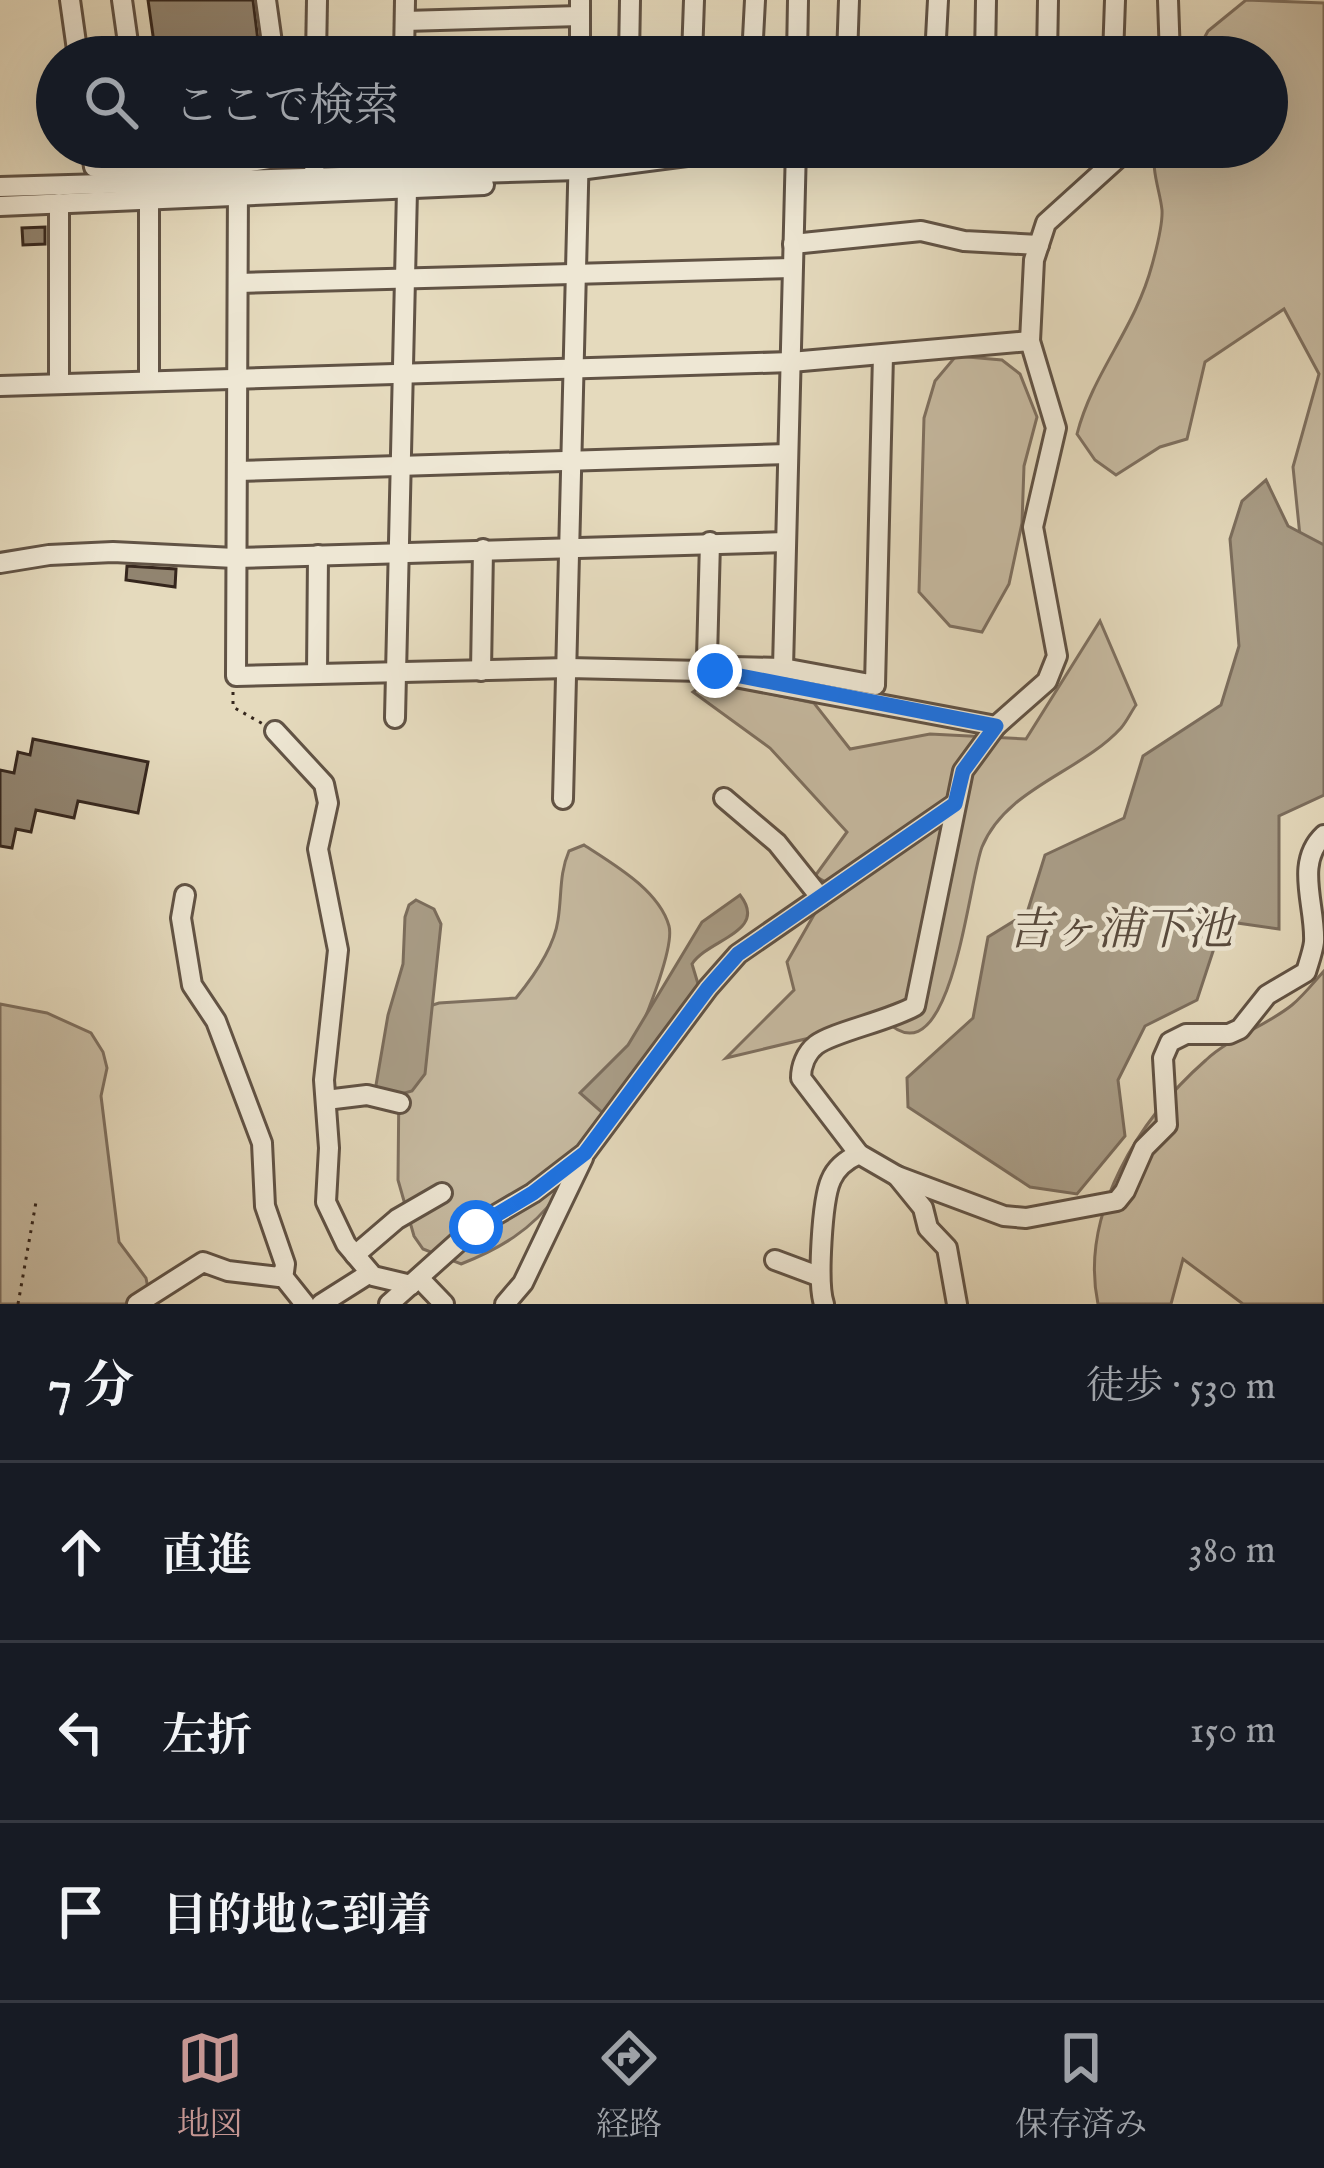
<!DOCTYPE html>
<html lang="ja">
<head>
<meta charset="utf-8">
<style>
  :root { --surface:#171b24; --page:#242831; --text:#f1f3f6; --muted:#9ea1a6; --line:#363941; --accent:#c59692 }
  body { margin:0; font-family:"IM FELL English","Noto Serif JP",serif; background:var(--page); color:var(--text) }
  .stop { position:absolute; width:36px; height:36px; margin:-27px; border:9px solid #1a73e8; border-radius:50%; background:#fff }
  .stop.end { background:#1a73e8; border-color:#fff; box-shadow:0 3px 12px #0008 }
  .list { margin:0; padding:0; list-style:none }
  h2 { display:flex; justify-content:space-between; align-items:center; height:156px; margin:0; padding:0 48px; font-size:51px }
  h2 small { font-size:39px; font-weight:400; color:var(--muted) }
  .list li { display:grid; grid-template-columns:78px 1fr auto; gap:36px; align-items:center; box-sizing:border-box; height:180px; padding:0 48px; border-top:3px solid var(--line) }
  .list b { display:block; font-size:45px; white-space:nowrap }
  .list em { font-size:39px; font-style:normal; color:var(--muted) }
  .icon { flex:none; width:66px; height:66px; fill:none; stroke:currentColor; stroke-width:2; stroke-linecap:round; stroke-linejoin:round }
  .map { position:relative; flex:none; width:1324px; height:1304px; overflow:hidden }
  .search { position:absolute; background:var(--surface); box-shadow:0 12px 48px #0002; left:36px; right:36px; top:36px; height:132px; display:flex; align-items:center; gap:30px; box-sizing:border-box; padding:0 42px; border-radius:66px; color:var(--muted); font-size:45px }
  .sheet { height:696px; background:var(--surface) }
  nav { display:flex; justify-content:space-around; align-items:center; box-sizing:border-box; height:168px; border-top:3px solid var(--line); background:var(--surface); font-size:33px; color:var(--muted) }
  nav a { display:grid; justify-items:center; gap:6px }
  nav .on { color:var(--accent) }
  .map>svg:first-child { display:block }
  .green { fill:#c7bba2; stroke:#7e7060; stroke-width:3 }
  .water { fill:#a99d87; stroke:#7b6d5d; stroke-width:3 }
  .building { fill:#918470; stroke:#35261d; stroke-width:3 }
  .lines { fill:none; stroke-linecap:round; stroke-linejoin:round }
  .minor-casing { stroke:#615345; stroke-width:24 }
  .path { stroke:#35261d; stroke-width:3; stroke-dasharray:3 6; stroke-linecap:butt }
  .minor { stroke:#eee7d4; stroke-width:18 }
  .route { stroke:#1a73e8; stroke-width:15 }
  .labels { text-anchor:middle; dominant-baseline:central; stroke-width:9; stroke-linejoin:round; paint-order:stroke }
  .water-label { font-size:45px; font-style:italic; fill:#584a3d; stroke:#eee7d4 }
</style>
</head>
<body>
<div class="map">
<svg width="1324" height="1304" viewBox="0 0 1324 1304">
  <rect width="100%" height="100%" fill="#e5dabd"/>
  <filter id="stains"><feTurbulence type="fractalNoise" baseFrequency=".00167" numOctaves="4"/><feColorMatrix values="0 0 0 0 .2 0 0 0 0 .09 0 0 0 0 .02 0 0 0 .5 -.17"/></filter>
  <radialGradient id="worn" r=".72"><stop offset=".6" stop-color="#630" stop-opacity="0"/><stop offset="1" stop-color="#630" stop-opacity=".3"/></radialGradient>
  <!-- green -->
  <g class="green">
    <path d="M1246,0L1324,3V563L1303,566L1293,467L1319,374L1284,309L1205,362L1187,439L1160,447L1116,475L1095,460L1077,434C1093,372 1135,329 1152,265C1156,250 1163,226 1162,210C1160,190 1150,169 1156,147H1267V57H1194L1208,31Z"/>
    <polygon points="956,356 1002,360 1020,374 1037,417 1024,466 1022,523 1009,584 982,632 950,626 919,592 924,418 935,381"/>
    <path d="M1100,621L1136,705C1131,712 1127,721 1121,728C1081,772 1006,788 982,847C968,883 951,1086 885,1020L726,1058L794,990L787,962L831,885L815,876L847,832L770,748L693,692L708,681L814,703L850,749L930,734L1026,739Z"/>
    <path d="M584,845C613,864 659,890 669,926C679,964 583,1160 556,1196C532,1230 499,1249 461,1264L423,1249L414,1236L398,1180L399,1081L417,1010L439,1003L516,998C534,976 554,948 558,920C562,895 559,874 569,851Z"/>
    <path d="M1324,971V1304H1243L1183,1259L1171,1304H1098C1079,1213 1140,1118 1206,1060C1231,1037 1266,1026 1292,1005C1304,995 1314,982 1324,971Z"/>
    <polygon points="0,1004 47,1013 91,1033 103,1052 107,1068 101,1096 119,1242 146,1278 151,1304 0,1304"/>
  </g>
  <!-- water -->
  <g class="water">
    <polygon points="1266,480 1288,526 1324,545 1324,795 1279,816 1279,929 1223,921 1197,1000 1145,1026 1118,1080 1125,1136 1077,1194 1030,1187 908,1107 907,1078 973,1018 988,937 1027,913 1045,855 1124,818 1143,756 1221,705 1239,646 1230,539 1242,501"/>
    <path d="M740,895C769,932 708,939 692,964L699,987L605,1115L580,1093L628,1045L702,922Z"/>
    <polygon points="416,900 434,909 441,924 425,1074 412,1091 394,1096 375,1091 388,1015 403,964 405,917 409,905"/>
  </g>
  <!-- building -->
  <g class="building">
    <polygon points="148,0 253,0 260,57 156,57"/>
    <polygon points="45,227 45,244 23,245 22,228"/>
    <polygon points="127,566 176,569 175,587 126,580"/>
    <polygon points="33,739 148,762 138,813 78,801 74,818 36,810 31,832 16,829 12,848 0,846 0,770 14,773 18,752 30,755"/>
  </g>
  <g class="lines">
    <defs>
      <g id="minor">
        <polyline points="70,0 78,57"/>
        <polyline points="122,0 130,57"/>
        <polyline points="266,0 274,57"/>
        <polyline points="1168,0 1170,57"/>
        <polyline points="405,21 580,16"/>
        <polyline points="316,57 317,0"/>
        <polyline points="404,57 405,0"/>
        <polyline points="580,57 580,0"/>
        <polyline points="629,57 630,0"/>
        <polyline points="692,57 694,0"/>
        <polyline points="752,57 755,0"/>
        <polyline points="797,57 798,0"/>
        <polyline points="847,57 849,0"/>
        <polyline points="935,57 938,0"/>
        <polyline points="985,57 986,0"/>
        <polyline points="1047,57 1048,0"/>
        <polyline points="1113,57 1115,0"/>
        <polyline points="91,147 94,167 218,167 220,182"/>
        <path d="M1130,147L1046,223L1034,260L1030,341L1056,428L1033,527L1057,656L1047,681L996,726L963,771L915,1006C889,1021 833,1032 816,1045C806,1053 801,1066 801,1078L859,1154L897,1176L1004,1216L1026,1218L1117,1201L1125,1191L1144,1148L1167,1125L1163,1058L1170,1042L1186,1034H1229L1240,1029L1267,995L1306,972C1309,962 1313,951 1314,942C1316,906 1294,863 1324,835"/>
        <polyline points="579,152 613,147"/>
        <polyline points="218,167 288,156 286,147"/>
        <polyline points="402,176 402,147"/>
        <polyline points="314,178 315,147"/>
        <polyline points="238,182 236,676 568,668 703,671 996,726"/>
        <polyline points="0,187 579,170 756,147"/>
        <polyline points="0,206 484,185"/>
        <polyline points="793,244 921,231 964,241 1039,245"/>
        <polyline points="239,283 792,268"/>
        <polyline points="149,381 149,199"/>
        <polyline points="59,384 59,203"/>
        <polyline points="0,386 791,362 1030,341"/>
        <polyline points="237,471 788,454"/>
        <polyline points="0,563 49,555 113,552 235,558 786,542"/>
        <polyline points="732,667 783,668 875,685 883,355"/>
        <polyline points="783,668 796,147"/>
        <polyline points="481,671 483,549"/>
        <polyline points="703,671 707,658 710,542"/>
        <polyline points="317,674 318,555"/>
        <polyline points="395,718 407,190"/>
        <polyline points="275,731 324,784 328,803 318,849 338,950 324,1080 329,1148 326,1202 346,1244 373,1276 411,1285"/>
        <polyline points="724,798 777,843 820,897"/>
        <polyline points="563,799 579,147"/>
        <polyline points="326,1100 367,1095 400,1103"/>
        <polyline points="897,1176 923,1208 928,1228 947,1248 957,1304"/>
        <polyline points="355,1255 397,1219 442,1193"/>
        <polyline points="775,1260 818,1276"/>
        <polyline points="281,1274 305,1304"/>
        <polyline points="419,1278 444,1304"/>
        <polyline points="137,1304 203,1262 228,1271 279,1277 284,1272 285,1264 265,1206 262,1143 216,1021 192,985 181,918 185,895"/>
        <polyline points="321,1304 370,1273"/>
        <polyline points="389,1304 475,1227 533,1193 585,1153 708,988 738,954 955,804"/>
        <polyline points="505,1304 523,1283 583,1158"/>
        <path d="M824,1304C817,1284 822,1200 831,1180C836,1168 848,1159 859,1154"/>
      </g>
    </defs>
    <!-- minor casing -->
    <use href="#minor" class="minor-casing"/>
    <!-- path -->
    <g class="path">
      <polyline points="233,692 233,707 263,724"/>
      <polyline points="18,1304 36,1202"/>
    </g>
    <!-- minor -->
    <use href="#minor" class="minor"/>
  </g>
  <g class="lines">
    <!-- route -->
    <polyline class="route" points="476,1227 533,1193 585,1153 708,988 738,954 955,804 963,771 996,726 715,671"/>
  </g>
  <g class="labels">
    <!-- water labels -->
    <g class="water-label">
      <text x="1120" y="931">吉ヶ浦下池</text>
    </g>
  </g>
  <rect width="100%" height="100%" filter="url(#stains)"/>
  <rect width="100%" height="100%" fill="url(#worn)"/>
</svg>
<div class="stop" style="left:476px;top:1227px"></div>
<div class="stop end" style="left:715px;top:671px"></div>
<div class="search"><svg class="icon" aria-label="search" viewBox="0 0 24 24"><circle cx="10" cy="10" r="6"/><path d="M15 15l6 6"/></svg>ここで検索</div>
</div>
<section class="sheet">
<h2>7 分<small>徒歩 · 530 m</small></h2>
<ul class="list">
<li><svg class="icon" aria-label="ahead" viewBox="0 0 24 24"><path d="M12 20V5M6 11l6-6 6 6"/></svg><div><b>直進</b></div><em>380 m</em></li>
<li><svg class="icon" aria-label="left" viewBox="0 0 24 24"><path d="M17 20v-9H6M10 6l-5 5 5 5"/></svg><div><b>左折</b></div><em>150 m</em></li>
<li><svg class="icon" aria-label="arrive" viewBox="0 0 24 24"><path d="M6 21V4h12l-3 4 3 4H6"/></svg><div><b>目的地に到着</b></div></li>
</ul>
</section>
<nav>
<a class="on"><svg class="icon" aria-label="map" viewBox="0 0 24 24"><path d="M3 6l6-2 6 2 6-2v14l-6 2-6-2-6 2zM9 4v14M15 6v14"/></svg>地図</a>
<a><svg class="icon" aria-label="directions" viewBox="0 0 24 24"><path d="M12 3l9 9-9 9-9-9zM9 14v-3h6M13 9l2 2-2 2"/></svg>経路</a>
<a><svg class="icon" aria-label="saved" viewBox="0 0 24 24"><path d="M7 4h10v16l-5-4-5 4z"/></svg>保存済み</a>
</nav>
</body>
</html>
